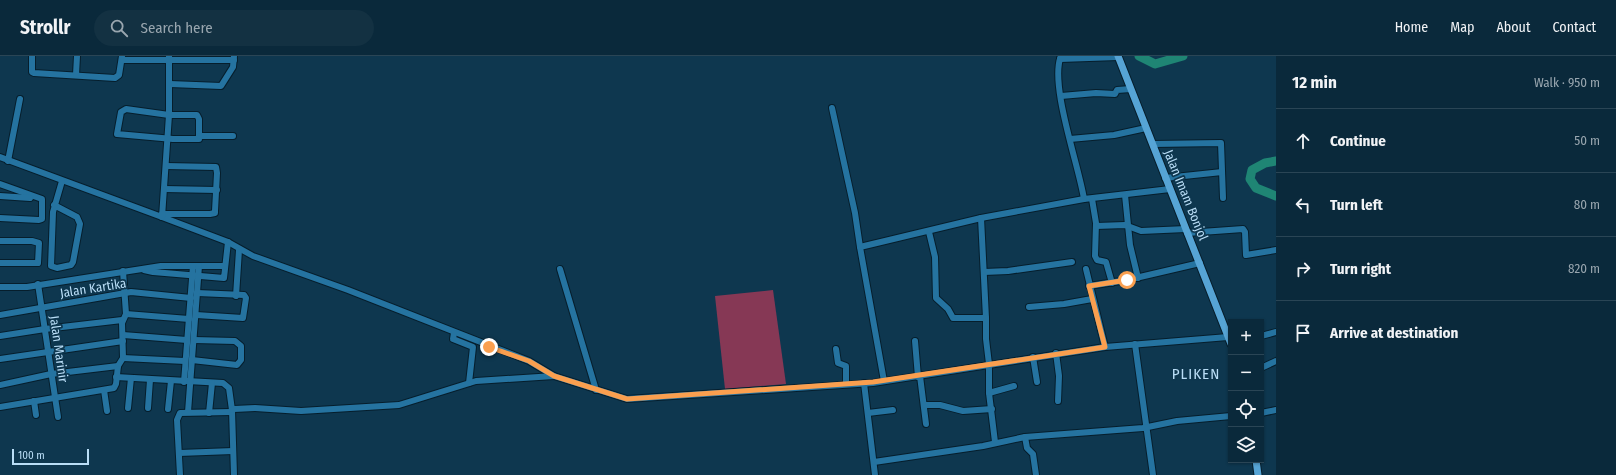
<!DOCTYPE html>
<html lang="en">
<head>
<meta charset="utf-8">
<style>
  :root { --surface:#0a293b; --page:#133142; --text:#f1f3f6; --muted:#99a6af; --line:#2a4555 }
  body { margin:0; font-family:"Fira Sans Condensed",sans-serif; background:var(--page); color:var(--text) }
  .controls { position:absolute; right:12px; bottom:12px; display:grid; overflow:hidden; border-radius:0px; box-shadow:0 1px 3px #0004 }
  .controls button { width:36px; height:36px; display:grid; place-items:center; padding:0; border:0; border-bottom:1px solid var(--line); background:var(--surface); color:var(--text); font:20px sans-serif }
  .scale { position:absolute; left:12px; bottom:10px; width:77px; box-sizing:border-box; padding-left:4px; border:2px solid #b9ddf6; border-top:0; font-size:11px; line-height:14px; white-space:nowrap; color:#b9ddf6; -webkit-text-stroke:3px #0e374f; paint-order:stroke }
  .stop { position:absolute; width:12px; height:12px; margin:-9px; border:3px solid #fa9f4f; border-radius:50%; background:#fff }
  .stop.end { background:#fa9f4f; border-color:#fff; box-shadow:0 1px 4px #0008 }
  .list { margin:0; padding:0; list-style:none }
  h2 { display:flex; justify-content:space-between; align-items:center; height:52px; margin:0; padding:0 16px; font-size:17px }
  h2 small { font-size:13px; font-weight:400; color:var(--muted) }
  .list li { display:grid; grid-template-columns:26px 1fr auto; gap:12px; align-items:center; box-sizing:border-box; height:64px; padding:0 16px; border-top:1px solid var(--line) }
  .list b { display:block; font-size:15px; white-space:nowrap }
  .list em { font-size:13px; font-style:normal; color:var(--muted) }
  .icon { flex:none; width:22px; height:22px; fill:none; stroke:currentColor; stroke-width:2; stroke-linecap:round; stroke-linejoin:round }
  .map { position:relative; flex:none; width:1276px; height:419px; overflow:hidden }
  header { display:flex; align-items:center; gap:24px; box-sizing:border-box; height:56px; padding:0 20px; background:var(--surface); border-bottom:1px solid var(--line) }
  header strong { font-size:19px }
  nav { display:flex; gap:22px; margin-inline-start:auto; font-size:14px }
  .search { width:280px; height:36px; background:var(--page); display:flex; align-items:center; gap:10px; box-sizing:border-box; padding:0 14px; border-radius:22px; color:var(--muted); font-size:15px }
  main { display:flex }
  aside { flex:1; background:var(--surface) }
  .map>svg:first-child { display:block }
  .green { fill:#863855 }
  .lines { fill:none; stroke-linecap:round; stroke-linejoin:round }
  .river { stroke:#1f8574; stroke-width:9 }
  .minor-casing { stroke:#061e2c; stroke-width:8 }
  .major-casing { stroke:#061e2c; stroke-width:9 }
  .minor { stroke:#2573a0; stroke-width:6 }
  .major { stroke:#56a4d5; stroke-width:7 }
  .route { stroke:#fa9f4f; stroke-width:5 }
  .labels { text-anchor:middle; dominant-baseline:central; stroke-width:3.5; stroke-linejoin:round; paint-order:stroke }
  .street-label { font-size:13px; fill:#b9ddf6; stroke:#0e374f }
  .quarter-label { font-size:15px; letter-spacing:1px; fill:#b9ddf6; stroke:#0e374f }
</style>
</head>
<body>
<header>
<strong>Strollr</strong>
<div class="search"><svg class="icon" aria-label="search" viewBox="0 0 24 24"><circle cx="10" cy="10" r="6"/><path d="M15 15l6 6"/></svg>Search here</div>
<nav><a>Home</a><a>Map</a><a>About</a><a>Contact</a></nav>
</header>
<main>
<div class="map">
<svg width="1276" height="419" viewBox="0 0 1276 419">
  <rect width="100%" height="100%" fill="#0e374f"/>
  <!-- green -->
  <polygon class="green" points="773,234 786,328 725,333 715,240"/>
  <g class="lines">
    <!-- river -->
    <g class="river">
      <polyline points="1139,0 1155,8 1183,0"/>
      <polyline points="1276,105 1265,107 1252,114 1250,123 1256,132 1276,140"/>
    </g>
    <defs>
      <g id="minor">
        <polyline points="32,0 32,16 34,17 115,22 119,19 122,0"/>
        <path d="M1061,0C1049,28 1079,110 1084,143L1170,133"/>
        <polyline points="1060,3 1118,1"/>
        <polyline points="122,4 234,4"/>
        <polyline points="76,19 77,0"/>
        <polyline points="170,28 221,30 233,11 234,0"/>
        <polyline points="1061,40 1096,37 1115,38 1117,34 1131,33"/>
        <polyline points="832,52 855,157 860,191"/>
        <polygon points="126,53 169,59 197,59 199,63 199,83 173,83 117,78 121,56"/>
        <polyline points="200,80 233,80"/>
        <polyline points="1070,83 1114,79 1146,72"/>
        <polyline points="1153,88 1221,87 1223,142"/>
        <polyline points="0,101 162,161 228,186 253,200 348,234 529,305 554,320 627,343 873,327 1105,291 1228,281"/>
        <polyline points="8,105 20,43"/>
        <polyline points="1165,122 1222,116"/>
        <polyline points="0,128 42,143 42,163 39,164 0,162"/>
        <polyline points="164,133 217,134"/>
        <polyline points="1125,139 1130,189 1138,222"/>
        <polyline points="0,140 30,142"/>
        <polyline points="1092,143 1096,167 1095,200 1097,204 1106,206 1112,227"/>
        <polyline points="54,149 77,161 80,168 73,206 71,209 57,212 51,210 53,156 62,125"/>
        <polyline points="162,158 210,158 215,157 215,155 217,117 216,111 166,110"/>
        <polyline points="162,161 169,59 169,0"/>
        <polyline points="981,162 986,262"/>
        <polyline points="1096,170 1125,169 1141,175 1186,173"/>
        <polyline points="929,176 935,201 936,242 948,253 953,262 986,262 986,283 989,308 989,337 995,386"/>
        <polyline points="1187,177 1243,173 1245,176 1246,199 1276,194"/>
        <polyline points="0,185 32,185 39,187 38,207 0,207"/>
        <polyline points="560,213 596,334"/>
        <polyline points="1086,213 1105,291"/>
        <polyline points="144,214 153,216 224,222 228,186"/>
        <polyline points="984,216 1008,215 1072,206"/>
        <polyline points="38,228 58,361"/>
        <polyline points="1089,230 1127,224 1200,207"/>
        <polyline points="0,231 27,231 161,210 225,210"/>
        <polyline points="236,240 239,194"/>
        <polyline points="1029,251 1064,248 1092,243"/>
        <polyline points="126,258 189,263"/>
        <polyline points="0,259 131,236 191,242"/>
        <polyline points="196,259 243,262 246,242 244,239 197,237"/>
        <polyline points="454,277 453,283 473,291 469,327"/>
        <polyline points="123,279 187,284"/>
        <polyline points="0,280 45,273 122,264"/>
        <polyline points="1261,280 1276,276"/>
        <polyline points="915,285 918,321"/>
        <polyline points="1135,288 1153,419"/>
        <polyline points="836,293 838,307 846,310 846,328"/>
        <polyline points="1056,297 1059,320 1058,345"/>
        <polyline points="1033,301 1037,326"/>
        <polyline points="123,302 185,305"/>
        <polyline points="0,303 123,285"/>
        <polyline points="192,304 237,309 241,304 241,290 235,285 194,284"/>
        <polyline points="1261,312 1276,305"/>
        <polyline points="920,320 926,368"/>
        <polyline points="116,321 223,327 229,332 232,354"/>
        <polyline points="884,325 860,191 981,162 1084,143"/>
        <polyline points="184,326 193,210"/>
        <polyline points="864,327 875,419"/>
        <polyline points="0,329 51,318 118,310"/>
        <polyline points="104,334 107,355"/>
        <polyline points="989,337 1014,330"/>
        <polyline points="34,345 36,359"/>
        <polyline points="925,349 940,349 963,355 992,353"/>
        <polyline points="0,351 114,332 116,328 118,310 123,302 122,267 126,258 123,215"/>
        <polyline points="128,352 131,322"/>
        <polyline points="148,352 150,324"/>
        <polyline points="168,353 171,325"/>
        <polyline points="188,356 199,210"/>
        <polyline points="209,357 212,327"/>
        <polyline points="868,357 893,354"/>
        <polyline points="1261,357 1276,354"/>
        <polyline points="1025,381 1027,392 1033,398 1036,419"/>
        <polyline points="179,397 233,395"/>
        <polyline points="874,406 983,390 1025,381 1143,372 1177,365 1231,360"/>
        <polyline points="180,419 177,364 180,357 231,356"/>
        <polyline points="234,419 232,354 234,353 255,352 301,355 399,349 476,325 554,320"/>
      </g>
      <g id="major">
        <polyline points="1118,0 1231,288"/>
        <polyline points="1256,404 1258,419"/>
      </g>
    </defs>
    <!-- minor casing -->
    <use href="#minor" class="minor-casing"/>
    <!-- major casing -->
    <use href="#major" class="major-casing"/>
    <!-- minor -->
    <use href="#minor" class="minor"/>
    <!-- major -->
    <use href="#major" class="major"/>
  </g>
  <g class="lines">
    <!-- route -->
    <polyline class="route" points="489,291 529,305 554,320 627,343 873,326 1105,291 1089,230 1127,224"/>
  </g>
  <g class="labels">
    <!-- street labels -->
    <g class="street-label">
      <text transform="translate(1186 139) rotate(68)">Jalan Imam Bonjol</text>
      <text transform="translate(93 232) rotate(-9)">Jalan Kartika</text>
      <text transform="translate(59 293) rotate(82)">Jalan Marinir</text>
    </g>
    <!-- quarter labels -->
    <g class="quarter-label">
      <text x="1196" y="318">PLIKEN</text>
    </g>
  </g>
</svg>
<div class="controls">
<button>+</button>
<button>−</button>
<button><svg class="icon" aria-label="locate" viewBox="0 0 24 24"><circle cx="12" cy="12" r="6"/><path d="M12 2v4M12 18v4M2 12h4M18 12h4"/></svg></button>
<button><svg class="icon" aria-label="layers" viewBox="0 0 24 24"><path d="M12 4l9 5-9 5-9-5zM3 14l9 5 9-5"/></svg></button>
</div>
<div class="scale">100 m</div>
<div class="stop" style="left:1127px;top:224px"></div>
<div class="stop end" style="left:489px;top:291px"></div>
</div>
<aside>
<h2>12 min<small>Walk · 950 m</small></h2>
<ul class="list">
<li><svg class="icon" aria-label="ahead" viewBox="0 0 24 24"><path d="M12 20V5M6 11l6-6 6 6"/></svg><div><b>Continue</b></div><em>50 m</em></li>
<li><svg class="icon" aria-label="left" viewBox="0 0 24 24"><path d="M17 20v-9H6M10 6l-5 5 5 5"/></svg><div><b>Turn left</b></div><em>80 m</em></li>
<li><svg class="icon" aria-label="right" viewBox="0 0 24 24"><path d="M7 20v-9h11M14 6l5 5-5 5"/></svg><div><b>Turn right</b></div><em>820 m</em></li>
<li><svg class="icon" aria-label="arrive" viewBox="0 0 24 24"><path d="M6 21V4h12l-3 4 3 4H6"/></svg><div><b>Arrive at destination</b></div></li>
</ul>
</aside>
</main>
</body>
</html>
